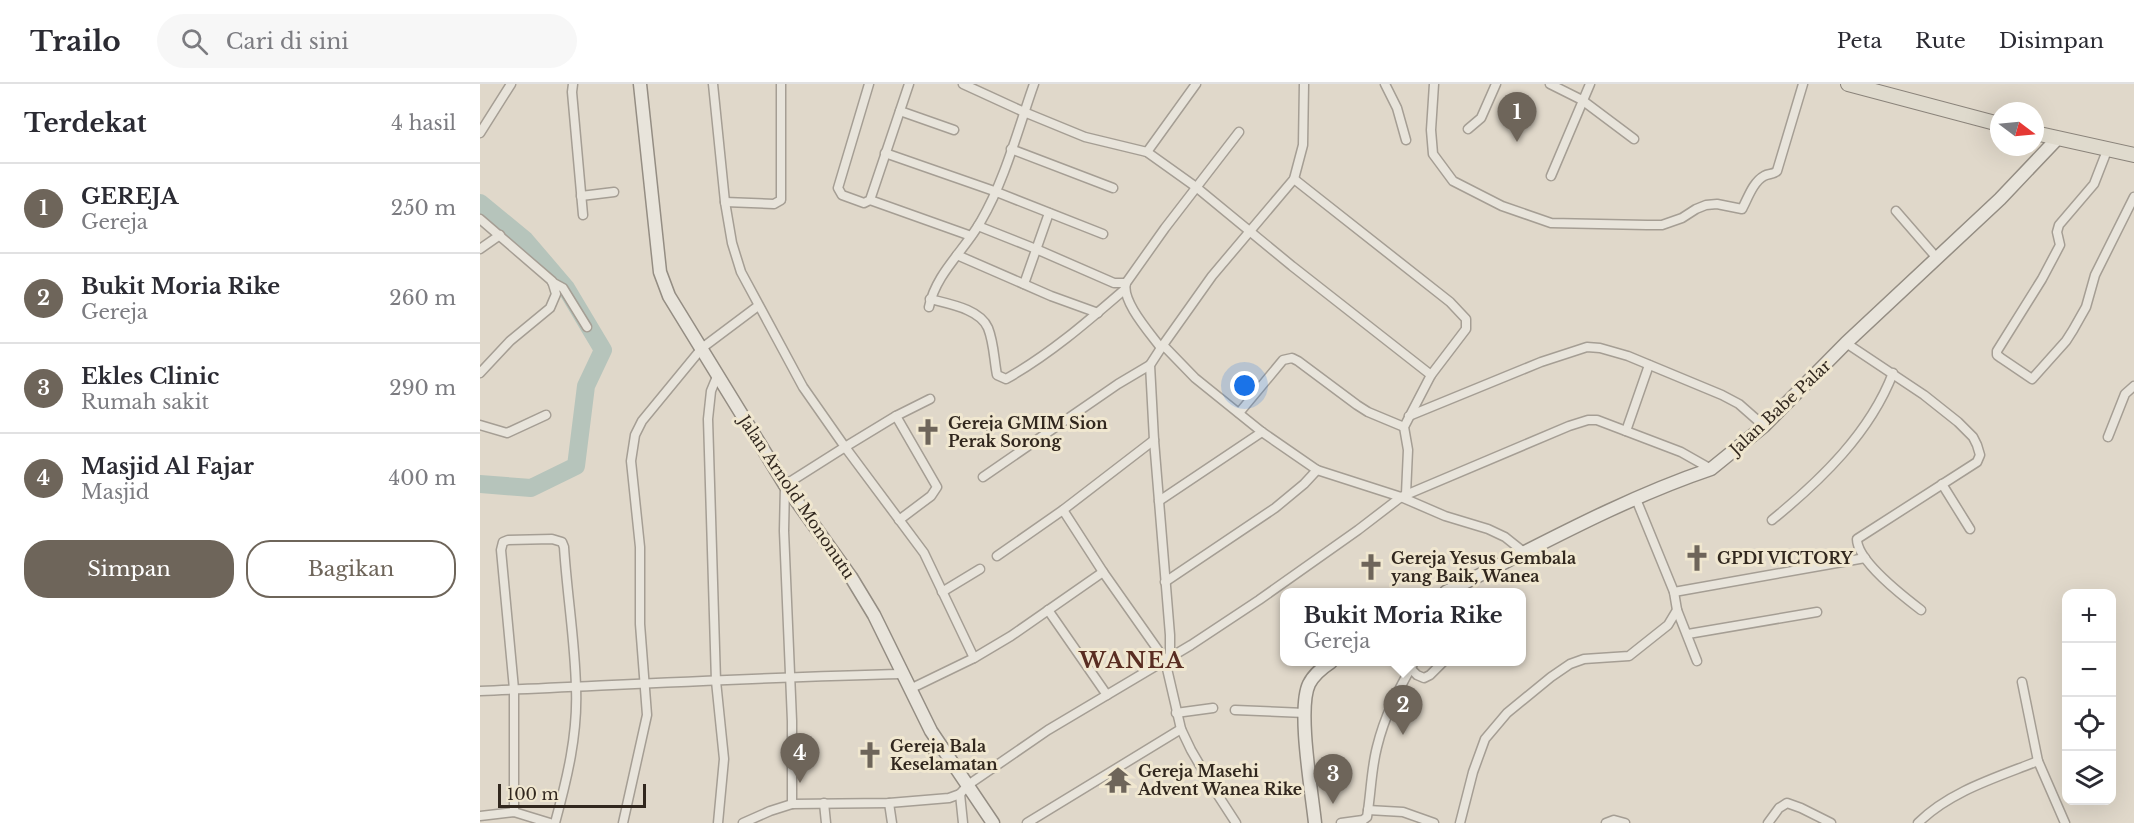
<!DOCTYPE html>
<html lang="id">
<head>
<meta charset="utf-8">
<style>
  :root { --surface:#fff; --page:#f7f7f7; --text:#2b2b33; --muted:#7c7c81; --line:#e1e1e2; --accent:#6e655a }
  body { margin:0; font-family:"Libre Baskerville",serif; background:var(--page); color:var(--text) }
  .controls { position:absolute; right:18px; bottom:18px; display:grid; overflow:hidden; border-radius:12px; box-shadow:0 6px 24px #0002 }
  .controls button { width:54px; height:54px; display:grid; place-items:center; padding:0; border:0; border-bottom:2px solid var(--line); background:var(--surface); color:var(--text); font:30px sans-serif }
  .compass { position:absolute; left:1510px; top:18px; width:54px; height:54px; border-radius:50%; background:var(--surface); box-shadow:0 6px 24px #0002; rotate:106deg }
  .scale { position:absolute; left:18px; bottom:15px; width:148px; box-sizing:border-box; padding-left:6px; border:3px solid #31271e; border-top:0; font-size:16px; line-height:21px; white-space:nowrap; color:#31271e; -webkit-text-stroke:4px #f0e7d0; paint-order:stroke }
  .you { position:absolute; left:765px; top:302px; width:21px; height:21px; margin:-15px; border:4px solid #fff; border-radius:50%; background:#1a73e8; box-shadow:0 0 0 9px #1a73e833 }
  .badge { display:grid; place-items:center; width:39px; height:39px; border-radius:50%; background:var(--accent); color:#fff; font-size:20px; font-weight:700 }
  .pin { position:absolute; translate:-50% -50px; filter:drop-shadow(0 2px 3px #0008) }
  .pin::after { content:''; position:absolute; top:32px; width:21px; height:18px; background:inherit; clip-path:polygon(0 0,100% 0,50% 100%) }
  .popup { position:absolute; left:800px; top:504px; width:246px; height:78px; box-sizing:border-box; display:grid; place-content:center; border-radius:12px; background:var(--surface); filter:drop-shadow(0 2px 4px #0005); font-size:20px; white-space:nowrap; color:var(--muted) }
  .popup b { font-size:22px; color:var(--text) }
  .popup::after { content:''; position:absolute; left:50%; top:100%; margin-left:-12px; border:12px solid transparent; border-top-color:var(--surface) }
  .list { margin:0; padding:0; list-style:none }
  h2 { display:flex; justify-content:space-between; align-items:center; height:78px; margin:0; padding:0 24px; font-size:26px }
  h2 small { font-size:20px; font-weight:400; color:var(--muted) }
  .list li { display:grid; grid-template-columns:39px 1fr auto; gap:18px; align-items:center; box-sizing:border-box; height:90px; padding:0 24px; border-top:2px solid var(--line) }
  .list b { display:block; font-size:22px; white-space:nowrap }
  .list p { margin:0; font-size:20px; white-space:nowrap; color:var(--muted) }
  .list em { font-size:20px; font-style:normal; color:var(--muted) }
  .actions { display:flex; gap:12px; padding:18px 24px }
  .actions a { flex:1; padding:14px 0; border:2px solid var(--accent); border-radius:24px; text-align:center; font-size:21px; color:var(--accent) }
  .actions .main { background:var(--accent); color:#fff }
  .icon { flex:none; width:33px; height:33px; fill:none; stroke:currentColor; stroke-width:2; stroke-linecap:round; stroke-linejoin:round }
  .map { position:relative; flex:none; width:1654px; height:739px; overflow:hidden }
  header { display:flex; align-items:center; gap:36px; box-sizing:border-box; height:84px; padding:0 30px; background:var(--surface); border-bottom:2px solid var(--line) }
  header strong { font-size:28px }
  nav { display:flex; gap:33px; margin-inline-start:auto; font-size:21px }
  .search { width:420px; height:54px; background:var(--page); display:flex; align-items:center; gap:15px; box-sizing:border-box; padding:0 21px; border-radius:33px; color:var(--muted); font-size:22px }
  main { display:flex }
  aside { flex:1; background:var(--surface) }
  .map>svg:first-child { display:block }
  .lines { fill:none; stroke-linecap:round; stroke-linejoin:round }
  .river { stroke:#b6c4bb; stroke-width:18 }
  .street-casing { stroke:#a59e94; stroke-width:11 }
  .secondary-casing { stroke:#948d83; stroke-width:15 }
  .primary-casing { stroke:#8a837a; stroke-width:16 }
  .street { stroke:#e8e4db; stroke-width:8 }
  .secondary { stroke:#e8e4db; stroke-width:12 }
  .primary { stroke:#dfdacd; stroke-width:14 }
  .labels { text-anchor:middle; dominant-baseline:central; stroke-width:6; stroke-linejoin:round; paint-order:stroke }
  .street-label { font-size:16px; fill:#31271e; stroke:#f0e7d0 }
  .poi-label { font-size:16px; font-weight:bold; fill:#31271e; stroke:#f0e7d0; text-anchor:start }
  .district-label { font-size:22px; font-weight:bold; letter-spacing:1.5px; fill:#592d22; stroke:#f0e7d0 }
</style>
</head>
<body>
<header>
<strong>Trailo</strong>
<div class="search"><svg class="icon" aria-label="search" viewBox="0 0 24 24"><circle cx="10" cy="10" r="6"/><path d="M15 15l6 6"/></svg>Cari di sini</div>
<nav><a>Peta</a><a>Rute</a><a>Disimpan</a></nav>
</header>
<main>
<aside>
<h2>Terdekat<small>4 hasil</small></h2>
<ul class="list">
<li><span class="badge">1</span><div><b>GEREJA</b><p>Gereja</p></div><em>250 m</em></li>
<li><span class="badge">2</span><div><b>Bukit Moria Rike</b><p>Gereja</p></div><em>260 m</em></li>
<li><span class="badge">3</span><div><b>Ekles Clinic</b><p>Rumah sakit</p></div><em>290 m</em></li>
<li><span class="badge">4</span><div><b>Masjid Al Fajar</b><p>Masjid</p></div><em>400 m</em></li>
</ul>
<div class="actions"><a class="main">Simpan</a><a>Bagikan</a></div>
</aside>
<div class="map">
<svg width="1654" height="739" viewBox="0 0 1654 739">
  <rect width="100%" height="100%" fill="#e0d8ca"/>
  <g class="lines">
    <!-- river -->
    <polyline class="river" points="0,119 45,156 86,204 123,266 106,302 96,382 51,404 0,400"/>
    <defs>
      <g id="street">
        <polyline points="93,0 92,8 103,131"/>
        <polyline points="233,0 245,118 252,159 261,188 323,303 365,363 305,401 304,447 312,637 312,720"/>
        <polyline points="389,0 358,104 362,111 384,119 390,116 429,0"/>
        <polyline points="483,0 544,28 605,53 667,68 716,103 812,182 951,291"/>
        <polyline points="905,0 917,24 926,56"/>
        <path d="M954,0L951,46L953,70L973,97L1022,122L1071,139L1167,141H1182L1202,134L1216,125L1226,121L1237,120L1262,125C1268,114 1273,98 1284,92C1289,89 1293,91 1297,87L1323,0"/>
        <polyline points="1070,0 1102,16 1154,55"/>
        <polyline points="420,27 474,46"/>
        <polyline points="988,45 1001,34 1016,0"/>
        <path d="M759,48L685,144L646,199C641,217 670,249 681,264L683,261L715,294L782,348L837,386L921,413L965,432L1008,445L1025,453L1045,469"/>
        <polyline points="0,49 31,0"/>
        <polyline points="1628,64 1614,100 1579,141 1577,148 1580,161 1562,195 1517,267 1517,271 1521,274 1552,295 1586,257 1593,246 1606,223 1615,191 1654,113"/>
        <polyline points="531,65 633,104"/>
        <polyline points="667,68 716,0"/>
        <polyline points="405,69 514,107 623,150"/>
        <polyline points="1071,92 1110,0"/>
        <polyline points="814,95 970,218 986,235 986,245 951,291 924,343 928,366 926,410"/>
        <polyline points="101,112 134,108"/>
        <polyline points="390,116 491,152"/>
        <polyline points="245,118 294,120 301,116 301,0"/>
        <polyline points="1416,127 1456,173"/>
        <polyline points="0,135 72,197 76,210 70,224 30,257 0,289"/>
        <polyline points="498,142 556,165 634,199 646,199"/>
        <polyline points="0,165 20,151"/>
        <polyline points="477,171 571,212 618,229"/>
        <polyline points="72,198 83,204 107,243"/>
        <polyline points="544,200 569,129"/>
        <path d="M450,215C469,220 500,225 508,244C514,259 514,276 517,291L526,295C569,271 607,238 644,206"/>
        <path d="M449,223C456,189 485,166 501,137C525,96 538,45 554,0"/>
        <path d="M1366,259L1444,311L1478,338L1493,353L1497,361L1500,371L1497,378L1377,455C1377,477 1424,513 1441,526"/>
        <polyline points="683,261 732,192 814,95 823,61 824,0"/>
        <polyline points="681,264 670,281 674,356 690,551 690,573"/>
        <polyline points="450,315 416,332 365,363 444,469 494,574"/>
        <polyline points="759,329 803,276 812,274 818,277 877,321 888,328 924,343"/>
        <polyline points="416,332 457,403 451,412 419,436"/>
        <polyline points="929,332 1061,278 1107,263 1120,264 1148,272 1242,311 1259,320 1284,342"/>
        <polyline points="0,341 27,349 66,331"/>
        <polyline points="1146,347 1169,281"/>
        <polyline points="1628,353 1645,310 1654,302"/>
        <polyline points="503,393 638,300 670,281"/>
        <polyline points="1462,400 1490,445"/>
        <polyline points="679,417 782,348"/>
        <polyline points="583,426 623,488 685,576 701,645 711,666 732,702 756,739"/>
        <path d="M1292,436C1341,396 1390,349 1413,289"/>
        <polyline points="517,472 583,426 674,356"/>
        <polyline points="685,498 795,424 824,400 837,386"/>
        <polyline points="462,508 500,485"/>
        <polyline points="1194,508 1385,474"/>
        <polyline points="568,526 627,611"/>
        <polyline points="1197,526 1217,577"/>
        <polyline points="1208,550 1337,528"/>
        <polyline points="930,584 937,591 944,594 950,591 963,578"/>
        <polyline points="1542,598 1558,677"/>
        <polyline points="430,605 494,574 531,552 623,488"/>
        <path d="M0,607C141,601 282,593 423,590"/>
        <polyline points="755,626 825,629"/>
        <polyline points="696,629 733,624"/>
        <polyline points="480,710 483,739"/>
        <polyline points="344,719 346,739"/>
        <polyline points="409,719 412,739"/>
        <polyline points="888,726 923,728 954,739"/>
        <path d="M34,728V605L21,466L23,458L28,456L72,455L82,458L84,463C87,510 95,557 96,604C98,650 87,695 75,739"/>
        <polyline points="0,732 34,728 70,739"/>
        <polyline points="143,739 167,631 160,540 160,463 151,377 155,351 162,337 222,264 278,222"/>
        <polyline points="238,739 244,675 236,597 228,335 231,307 238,290"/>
        <polyline points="263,739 290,727 312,720 409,719 469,714 480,710 488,701 568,646 711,561 779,516 878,446 921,413 1089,342 1108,336 1117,336 1201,368 1231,385"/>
        <polyline points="547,739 701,645"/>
        <path d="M861,739L883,736L887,733C891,710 891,686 897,663C905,630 918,607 934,578"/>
        <polyline points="980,739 993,688 1005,655 1027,629 1071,593 1090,580 1104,575 1149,572 1188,541 1197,526 1194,508 1156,415"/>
        <polyline points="1126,739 1134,736 1145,739"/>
        <polyline points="1288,739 1299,724 1307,719 1321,724 1351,739"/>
        <path d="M1438,739C1470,707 1518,693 1558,677L1585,739"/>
      </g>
      <g id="secondary">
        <polyline points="160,0 180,188 189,212 305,401 371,493 394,531 451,647 513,739"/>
        <path d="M966,508C1053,465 1139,416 1231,385L1284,342L1366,259L1520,115L1577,55"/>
        <path d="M835,739C832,709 817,625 829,600C834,590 842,584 851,578"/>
      </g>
      <g id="primary">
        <polyline points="1368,0 1519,40"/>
        <polyline points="1555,49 1654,71"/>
      </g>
    </defs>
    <!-- street casing -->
    <use href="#street" class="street-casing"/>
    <!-- secondary casing -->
    <use href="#secondary" class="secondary-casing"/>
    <!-- primary casing -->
    <use href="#primary" class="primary-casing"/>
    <!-- street -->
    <use href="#street" class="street"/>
    <!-- secondary -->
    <use href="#secondary" class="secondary"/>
    <!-- primary -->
    <use href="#primary" class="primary"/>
  </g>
  <!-- icons -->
  <defs>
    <symbol id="church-bare" viewBox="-9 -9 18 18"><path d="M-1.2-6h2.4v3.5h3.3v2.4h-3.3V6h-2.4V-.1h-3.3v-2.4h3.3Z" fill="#6e655a" stroke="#f0e7d0" stroke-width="2.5" paint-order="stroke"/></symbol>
    <symbol id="temple-bare" viewBox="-9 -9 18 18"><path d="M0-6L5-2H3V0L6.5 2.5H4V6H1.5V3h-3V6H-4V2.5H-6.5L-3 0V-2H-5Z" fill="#6e655a" stroke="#f0e7d0" stroke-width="2.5" paint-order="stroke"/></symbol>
  </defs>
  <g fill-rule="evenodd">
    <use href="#church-bare" x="429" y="329" width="38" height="38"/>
    <use href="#church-bare" x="1198" y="455" width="38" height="38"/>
    <use href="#church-bare" x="872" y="464" width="38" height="38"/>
    <use href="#church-bare" x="371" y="652" width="38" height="38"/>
    <use href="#temple-bare" x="619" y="677" width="38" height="38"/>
  </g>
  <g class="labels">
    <!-- street labels -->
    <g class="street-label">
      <text transform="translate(1300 323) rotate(-43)">Jalan Babe Palar</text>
      <text transform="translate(317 413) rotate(56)">Jalan Arnold Mononutu</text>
    </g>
    <!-- poi labels -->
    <g class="poi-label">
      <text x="468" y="339">Gereja GMIM Sion<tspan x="468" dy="18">Perak Sorong</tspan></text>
      <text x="911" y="474">Gereja Yesus Gembala<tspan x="911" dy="18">yang Baik, Wanea</tspan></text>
      <text x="1237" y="474">GPDI VICTORY</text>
      <text x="410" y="662">Gereja Bala<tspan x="410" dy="18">Keselamatan</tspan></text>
      <text x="658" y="687">Gereja Masehi<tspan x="658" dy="18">Advent Wanea Rike</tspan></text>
    </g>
    <!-- district labels -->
    <g class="district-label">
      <text x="652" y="576">WANEA</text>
    </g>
  </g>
</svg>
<div class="controls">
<button>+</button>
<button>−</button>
<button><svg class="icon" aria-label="locate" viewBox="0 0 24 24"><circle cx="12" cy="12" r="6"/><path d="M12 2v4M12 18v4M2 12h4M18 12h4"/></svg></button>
<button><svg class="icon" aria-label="layers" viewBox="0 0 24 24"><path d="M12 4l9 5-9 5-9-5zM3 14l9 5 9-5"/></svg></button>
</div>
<svg class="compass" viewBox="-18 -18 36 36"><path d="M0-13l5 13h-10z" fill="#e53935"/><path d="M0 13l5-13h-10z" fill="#7c7c81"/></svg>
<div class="scale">100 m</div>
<div class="you"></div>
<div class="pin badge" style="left:1037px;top:58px">1</div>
<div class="pin badge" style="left:923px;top:651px">2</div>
<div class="popup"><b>Bukit Moria Rike</b>Gereja</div>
<div class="pin badge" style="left:853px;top:720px">3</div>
<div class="pin badge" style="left:320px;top:699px">4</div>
</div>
</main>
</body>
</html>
